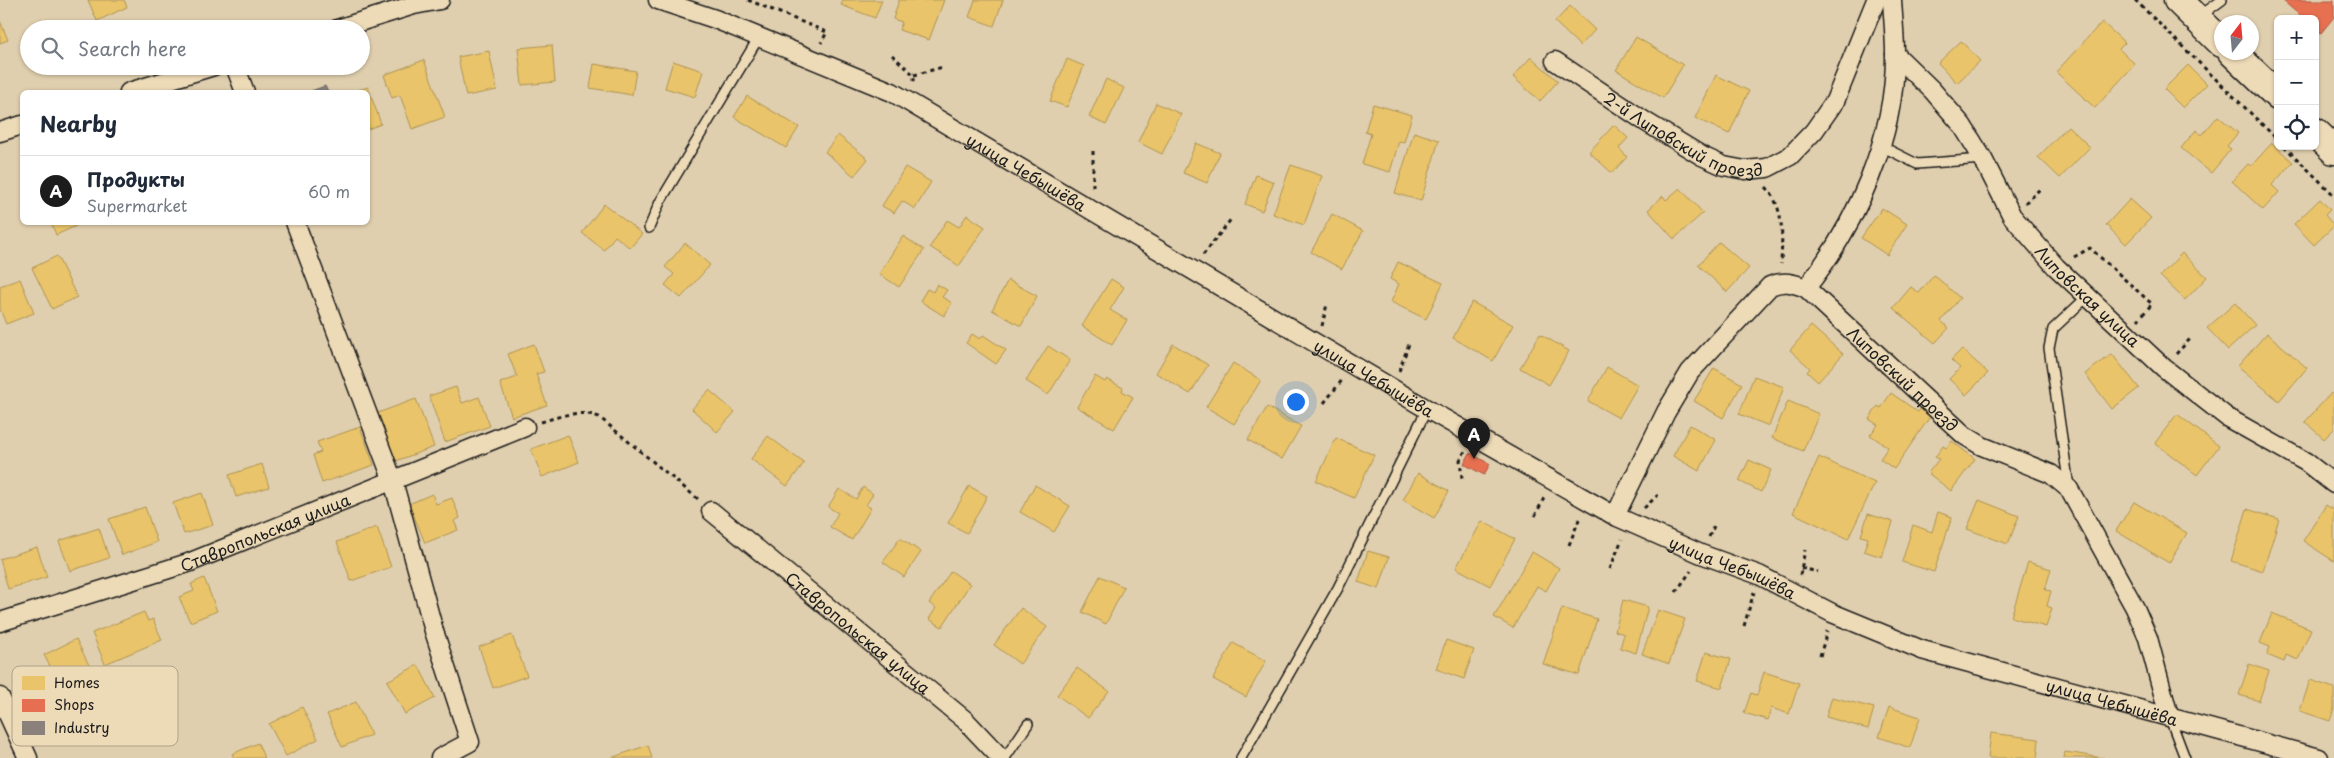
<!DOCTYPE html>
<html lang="en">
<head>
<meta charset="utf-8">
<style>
  :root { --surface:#fff; --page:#f2f2f3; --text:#1f2937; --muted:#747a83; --line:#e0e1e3; --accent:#1c1c1c }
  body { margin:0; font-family:"Playpen Sans",sans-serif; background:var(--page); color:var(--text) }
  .controls { position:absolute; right:15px; top:15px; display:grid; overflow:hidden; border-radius:8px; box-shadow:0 1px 4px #0004 }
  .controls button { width:45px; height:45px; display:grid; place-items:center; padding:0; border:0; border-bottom:1px solid var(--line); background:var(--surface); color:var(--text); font:25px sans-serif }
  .compass { position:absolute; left:2214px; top:15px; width:45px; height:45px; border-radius:50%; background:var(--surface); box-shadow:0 1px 4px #0004; rotate:16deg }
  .you { position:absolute; left:1295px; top:401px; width:18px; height:18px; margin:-12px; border:4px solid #fff; border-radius:50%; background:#1a73e8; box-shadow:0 0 0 8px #1a73e833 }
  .badge { display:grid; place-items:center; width:32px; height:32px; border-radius:50%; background:var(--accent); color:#fff; font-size:16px; font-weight:700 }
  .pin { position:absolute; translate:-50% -41px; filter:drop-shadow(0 1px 2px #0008) }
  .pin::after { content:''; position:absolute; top:26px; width:18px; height:15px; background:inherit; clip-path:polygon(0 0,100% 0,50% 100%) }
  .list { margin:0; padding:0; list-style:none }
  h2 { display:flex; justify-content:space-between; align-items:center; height:65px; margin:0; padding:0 20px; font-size:21px }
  h2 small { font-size:16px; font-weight:400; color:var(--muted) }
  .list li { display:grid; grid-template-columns:32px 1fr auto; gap:15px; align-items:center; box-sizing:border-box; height:70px; padding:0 20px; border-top:1px solid var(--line) }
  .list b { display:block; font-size:19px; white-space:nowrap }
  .list p { margin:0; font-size:16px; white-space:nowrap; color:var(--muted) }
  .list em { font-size:16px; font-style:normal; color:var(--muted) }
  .icon { flex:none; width:28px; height:28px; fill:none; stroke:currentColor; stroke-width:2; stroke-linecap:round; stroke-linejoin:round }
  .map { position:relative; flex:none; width:2334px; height:758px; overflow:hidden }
  .search { position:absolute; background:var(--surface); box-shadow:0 1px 4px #0004; left:20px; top:20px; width:350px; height:55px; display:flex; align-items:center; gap:12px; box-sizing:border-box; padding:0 18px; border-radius:28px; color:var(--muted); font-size:19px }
  .panel { position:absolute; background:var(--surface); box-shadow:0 1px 4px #0004; left:20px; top:90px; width:350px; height:135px; border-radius:8px }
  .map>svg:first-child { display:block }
  .homes { fill:#e9c46a; stroke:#ac9253 }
  .shops { fill:#e76f51; stroke:#aa5641 }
  .industry { fill:#8a817c; stroke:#69635f }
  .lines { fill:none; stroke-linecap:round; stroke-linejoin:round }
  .service-casing { stroke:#1c1c1c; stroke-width:12 }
  .minor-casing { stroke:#1c1c1c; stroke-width:21 }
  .primary-casing { stroke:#1c1c1c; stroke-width:31 }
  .path { stroke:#1c1c1c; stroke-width:3; stroke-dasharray:4 4; stroke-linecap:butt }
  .service { stroke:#eddab7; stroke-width:9 }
  .minor { stroke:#eddab7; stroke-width:18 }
  .primary { stroke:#eddab7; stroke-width:28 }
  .labels { text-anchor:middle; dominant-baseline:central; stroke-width:5; stroke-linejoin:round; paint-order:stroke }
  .street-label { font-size:16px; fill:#1c1c1c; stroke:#eddab7 }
  .key { fill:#eddab7; stroke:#aea188; stroke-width:1 }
  .key-label { font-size:14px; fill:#1c1c1c }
</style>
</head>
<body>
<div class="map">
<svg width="2334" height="758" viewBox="0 0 2334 758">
  <rect width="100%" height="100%" fill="#e0cfae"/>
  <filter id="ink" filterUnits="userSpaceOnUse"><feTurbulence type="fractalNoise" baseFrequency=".02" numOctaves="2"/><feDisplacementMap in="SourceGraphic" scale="10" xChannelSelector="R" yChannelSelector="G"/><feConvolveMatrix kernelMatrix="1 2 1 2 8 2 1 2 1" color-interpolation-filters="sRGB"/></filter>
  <g filter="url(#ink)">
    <!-- homes -->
    <g class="homes">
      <polygon points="88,0 124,0 127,7 97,21"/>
      <polygon points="843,0 882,0 875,18 841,5"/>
      <polygon points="899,0 944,0 929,40 899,30 902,22 893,19"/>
      <polygon points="975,0 1003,0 994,26 969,17"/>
      <polygon points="1570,6 1595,30 1580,46 1555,22"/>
      <polygon points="0,21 8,40 0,43"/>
      <polygon points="2102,22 2125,43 2119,49 2135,64 2095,108 2056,72"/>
      <polygon points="1636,37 1683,65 1663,98 1616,70"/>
      <polygon points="1961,41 1980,61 1957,83 1938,63"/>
      <polygon points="552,45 555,82 522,85 518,48"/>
      <polygon points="489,51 497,90 466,96 458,57"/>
      <polygon points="1531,57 1558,81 1540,101 1513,77"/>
      <polygon points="1067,59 1084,66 1067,107 1050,101"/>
      <polygon points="424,60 445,117 412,129 400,95 392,98 384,75"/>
      <polygon points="673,61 703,71 695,97 665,88"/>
      <polygon points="594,64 636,71 632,95 590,88"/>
      <polygon points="2188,65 2207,84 2183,108 2164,89"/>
      <polygon points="1716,75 1749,91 1729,134 1695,118"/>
      <polygon points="1106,79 1124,88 1106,125 1089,117"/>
      <polygon points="368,87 381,124 368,129 368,92 352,92"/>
      <polygon points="747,96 799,127 786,148 734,117"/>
      <polygon points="1156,103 1181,114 1162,154 1138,142"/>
      <polygon points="1373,104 1412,115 1404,142 1399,141 1390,172 1362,164 1371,134 1365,132"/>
      <polygon points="2218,116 2238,133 2227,146 2231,149 2211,173 2181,148 2196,130 2202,135"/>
      <polygon points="1614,125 1628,138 1619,148 1627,157 1612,173 1589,152"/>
      <polygon points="2068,126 2090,147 2060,178 2038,157"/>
      <polygon points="1414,132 1439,140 1421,201 1395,193"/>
      <polygon points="838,135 868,159 854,176 825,152"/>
      <polygon points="1196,143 1220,153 1207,183 1183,173"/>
      <polygon points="2272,143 2293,162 2272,185 2279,192 2263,210 2232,181 2248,164 2251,166"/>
      <polygon points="1291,165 1322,176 1304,225 1273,214"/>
      <polygon points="905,167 931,182 915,209 902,201 894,213 882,206"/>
      <polygon points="1256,175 1274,182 1262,211 1245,204"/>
      <polygon points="1680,188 1703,213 1674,239 1648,210 1663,196 1666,200"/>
      <polygon points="2130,199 2151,218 2126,244 2106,225"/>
      <polygon points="2320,199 2330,210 2325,215 2334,226 2314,245 2294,224"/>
      <polygon points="604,204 642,234 630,248 615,236 604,250 582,233"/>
      <polygon points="1882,208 1907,224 1887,255 1861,238"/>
      <polygon points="1332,214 1363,231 1342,269 1311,252"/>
      <polygon points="967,215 985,227 959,266 930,247 947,220 959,227"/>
      <polygon points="51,222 75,222 76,226 56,235"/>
      <polygon points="903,236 924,250 899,287 879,274"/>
      <polygon points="1719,242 1749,268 1727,292 1698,265"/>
      <polygon points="685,243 710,265 681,298 665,285 674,274 665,267"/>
      <polygon points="2182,253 2207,277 2185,300 2160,276"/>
      <polygon points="57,256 77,297 52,309 32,268"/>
      <polygon points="1398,262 1443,283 1426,319 1391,302 1399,284 1390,279"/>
      <polygon points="1934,275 1960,298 1941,321 1949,328 1935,343 1893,308 1911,287 1919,293"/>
      <polygon points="20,279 34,313 6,324 0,309 0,286"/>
      <polygon points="1111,279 1124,287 1110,310 1127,320 1112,345 1082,326"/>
      <polygon points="1008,280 1037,296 1021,326 992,310"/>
      <polygon points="937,284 947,290 942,297 952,303 944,316 920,301 927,289 933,292"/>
      <polygon points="1472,302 1513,325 1493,361 1453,338"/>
      <polygon points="2235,303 2255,325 2228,350 2207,328"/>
      <polygon points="1811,326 1843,354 1818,382 1807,372 1810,368 1790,350"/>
      <polygon points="2267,333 2307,368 2279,401 2238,366"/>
      <polygon points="972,334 980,339 983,335 1006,350 996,364 966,343"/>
      <polygon points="1540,334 1569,351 1549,385 1520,368"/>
      <polygon points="534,344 544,372 536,374 547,405 512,417 500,383 517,377 508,354"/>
      <polygon points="1173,344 1208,365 1190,394 1156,373"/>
      <polygon points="1048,346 1070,360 1048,395 1026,381"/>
      <polygon points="1962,349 1988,373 1966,395 1949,379 1960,368 1951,360"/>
      <polygon points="2112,354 2139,388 2112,409 2085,374"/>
      <polygon points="1233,363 1261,380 1234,424 1206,407"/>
      <polygon points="1607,367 1638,385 1619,418 1588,401"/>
      <polygon points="1714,368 1742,384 1723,418 1694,401"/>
      <polygon points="1095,376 1105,382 1107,379 1123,388 1122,391 1133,397 1114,429 1077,407"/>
      <polygon points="1754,376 1784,387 1769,426 1739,414"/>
      <polygon points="456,387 462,403 479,397 490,426 445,442 429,396"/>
      <polygon points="709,390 735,412 717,432 692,409"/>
      <polygon points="1891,393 1918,412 1924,404 1934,411 1894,469 1880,459 1888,447 1870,435 1878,425 1869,419 1878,406 1881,408"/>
      <polygon points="2331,393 2334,396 2334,429 2324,439 2305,422"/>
      <polygon points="416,399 434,447 393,462 375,414"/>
      <polygon points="1788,401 1819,414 1803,451 1772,438"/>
      <polygon points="1267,407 1301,426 1282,459 1248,440"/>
      <polygon points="2177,414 2219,446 2197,475 2155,443"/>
      <polygon points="1690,425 1716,440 1699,471 1673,456"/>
      <polygon points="360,427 374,465 322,483 313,455 321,452 317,442"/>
      <polygon points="568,435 579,462 542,477 531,449"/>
      <polygon points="768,436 804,463 787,486 751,459"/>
      <polygon points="1336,438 1374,455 1354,498 1316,481"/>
      <polygon points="1952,441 1975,459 1951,491 1928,473 1939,459 1935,457 1943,446 1946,448"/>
      <polygon points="1819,457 1875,483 1848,539 1793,513"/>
      <polygon points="1749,460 1771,470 1761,492 1739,481"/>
      <polygon points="262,464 269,487 236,497 229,475"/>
      <polygon points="1418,473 1449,491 1434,518 1403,500"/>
      <polygon points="1035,485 1070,506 1054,532 1020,512"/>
      <polygon points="969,486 987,496 967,533 948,523"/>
      <polygon points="863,487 873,494 866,505 871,508 852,540 830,527 838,513 828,507 839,489 856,499"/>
      <polygon points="202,493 213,525 184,534 173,503"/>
      <polygon points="432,494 436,504 452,498 460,518 454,521 458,530 425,543 409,504"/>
      <polygon points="1979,500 2019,516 2008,544 1967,529"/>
      <polygon points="2134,502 2187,533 2169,563 2116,531"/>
      <polygon points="2326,505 2334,510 2334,561 2303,541"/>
      <polygon points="145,507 157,542 122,555 109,519"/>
      <polygon points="2247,509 2279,519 2263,571 2231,561"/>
      <polygon points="1938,512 1952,517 1934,572 1902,562 1913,525 1932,532"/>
      <polygon points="1868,514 1893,522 1882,557 1864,551 1868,538 1861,536"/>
      <polygon points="1482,521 1515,539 1490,586 1456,568"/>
      <polygon points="377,527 391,567 351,581 337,542"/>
      <polygon points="99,528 109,558 70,571 59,541"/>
      <polygon points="900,538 921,552 904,577 883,562"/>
      <polygon points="37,547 47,577 8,589 0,559"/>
      <polygon points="1368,551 1389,557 1379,589 1358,582"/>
      <polygon points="1532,552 1559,568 1546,591 1537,586 1513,628 1494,617"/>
      <polygon points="2028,562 2051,569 2045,590 2051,591 2047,606 2052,608 2046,627 2011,617"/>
      <polygon points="951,571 970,584 942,627 929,619 936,608 929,603"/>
      <polygon points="1100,576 1124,587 1106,624 1082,612"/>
      <polygon points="204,578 217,611 190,622 179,597 194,591 191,584"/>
      <polygon points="1623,600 1648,607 1636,653 1620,648 1624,634 1615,631"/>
      <polygon points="1021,608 1047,627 1020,664 994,645"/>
      <polygon points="1562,608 1597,619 1579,675 1543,664"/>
      <polygon points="1658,610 1685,619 1669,664 1642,654"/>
      <polygon points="144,612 148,621 153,619 162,640 105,664 92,633"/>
      <polygon points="2272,613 2311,629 2298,660 2286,655 2284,662 2267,655 2270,647 2260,643"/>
      <polygon points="512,635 527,676 493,688 479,647"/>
      <polygon points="76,639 94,675 63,691 44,655"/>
      <polygon points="1446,640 1474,650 1464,679 1436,669"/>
      <polygon points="1233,643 1266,661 1246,697 1213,679"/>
      <polygon points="1706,652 1731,659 1722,688 1697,681"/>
      <polygon points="2249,664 2269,671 2259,701 2239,695"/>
      <polygon points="418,665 435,698 405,714 387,681"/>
      <polygon points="1077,668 1109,691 1088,718 1057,695"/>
      <polygon points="1764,672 1799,683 1789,714 1771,708 1768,720 1744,713 1751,693 1757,695"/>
      <polygon points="2310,680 2334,688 2334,709 2330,721 2300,711"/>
      <polygon points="1832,697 1874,708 1868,729 1826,717"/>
      <polygon points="356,702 371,735 342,747 327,714"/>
      <polygon points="302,707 318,739 286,756 269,724"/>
      <polygon points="1889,707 1920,717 1910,748 1879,737"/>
      <polygon points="1991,733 2039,739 2037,758 1988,758"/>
      <polygon points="258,743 264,758 234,758 232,754"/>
      <polygon points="648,745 652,758 611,758"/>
      <polygon points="2065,752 2104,758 2064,758"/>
    </g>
    <!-- shops -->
    <g class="shops">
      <polygon points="2282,0 2334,0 2334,17 2321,33 2315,28 2315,19 2304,19"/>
      <polygon points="1470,453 1490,464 1484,475 1464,464"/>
    </g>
    <!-- industry -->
    <polygon class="industry" points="325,86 328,92 312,92 311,91"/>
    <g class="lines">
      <defs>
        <g id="service">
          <polyline points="2200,16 2222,0"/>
          <polyline points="1881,146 1917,164 1983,159"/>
          <polyline points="649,228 660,202 759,37"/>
          <polyline points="2069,487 2049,348 2053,329 2088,296"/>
          <polyline points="2169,716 2185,758"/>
          <polyline points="1005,758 1028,724"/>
          <polyline points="1241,758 1338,588 1427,409"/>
        </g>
        <g id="minor">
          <path id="s1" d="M658,0L715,19L892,92L1427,409L1615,516L1701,554L1759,575L1832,613L1922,650L2319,758"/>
          <polyline points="337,29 414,5 440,0"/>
          <path id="s2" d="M1895,54L1932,90L1962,125L1983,159L2012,216L2056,267L2164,368L2228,418L2306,462L2334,484"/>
          <path id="s3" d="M1555,61L1646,122L1702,156L1724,166L1745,170L1767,168L1790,156L1814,131L1835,101L1876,0"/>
          <polyline points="235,66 245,92"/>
          <polyline points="129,92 214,66"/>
          <polyline points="0,132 22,125"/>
          <polyline points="295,222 393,481 434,631 470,742 440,758"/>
          <path d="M1806,288C1856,225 1896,136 1895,53C1895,36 1893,18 1892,0"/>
          <path id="s4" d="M711,511L965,720L1001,758"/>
          <path id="s5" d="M1615,516L1666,412L1690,372L1770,286C1784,280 1793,283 1806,288L1964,435L1982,446L2051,474L2069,489L2135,608L2148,638L2169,716"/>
          <path id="s6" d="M0,622L188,563L525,427"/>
          <polyline points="0,697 28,758"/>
        </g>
        <g id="primary">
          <polyline points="2178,0 2222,43"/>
          <polyline points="2232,52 2278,96"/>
          <polyline points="2315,132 2334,150"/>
        </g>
      </defs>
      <!-- service casing -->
      <use href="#service" class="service-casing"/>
      <!-- minor casing -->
      <use href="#minor" class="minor-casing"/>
      <!-- primary casing -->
      <use href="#primary" class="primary-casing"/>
      <!-- path -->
      <g class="path">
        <polyline points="748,0 827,32 821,43"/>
        <polyline points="2135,0 2278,140"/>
        <polyline points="892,55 914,75 914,83"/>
        <polyline points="914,75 943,67"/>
        <polyline points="2284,146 2334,195"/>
        <polyline points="1093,151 1093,190"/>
        <path d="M1766,187C1785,209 1782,236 1781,264"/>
        <polyline points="2025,203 2042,187"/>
        <polyline points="1203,255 1232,218"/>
        <polyline points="2074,257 2090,248 2152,304 2138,320"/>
        <polyline points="1322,326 1327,304"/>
        <polyline points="2176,354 2191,338"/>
        <polyline points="1399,371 1410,341"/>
        <polyline points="1324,403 1343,379"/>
        <path d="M541,422C562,416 578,409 599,417L698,499"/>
        <polyline points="1462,478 1460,460 1465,451"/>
        <polyline points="1644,508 1658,495"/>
        <polyline points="1535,516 1545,496"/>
        <polyline points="1709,537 1714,526"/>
        <polyline points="1569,545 1580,517"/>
        <polyline points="1801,568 1818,572"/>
        <polyline points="1610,569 1622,539"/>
        <polyline points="1800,575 1805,550"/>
        <polyline points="1676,592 1691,571"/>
        <polyline points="1744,626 1754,592"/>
        <polyline points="1820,656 1827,631"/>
      </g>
      <!-- service -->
      <use href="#service" class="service"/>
      <!-- minor -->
      <use href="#minor" class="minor"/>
      <!-- primary -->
      <use href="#primary" class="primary"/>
    </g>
  </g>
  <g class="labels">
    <!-- street labels -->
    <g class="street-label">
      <text stroke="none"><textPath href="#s3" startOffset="150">2-й Липовский проезд</textPath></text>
      <text stroke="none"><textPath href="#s1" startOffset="408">улица Чебышёва</textPath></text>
      <text stroke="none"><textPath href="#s2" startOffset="312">Липовская улица</textPath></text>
      <text stroke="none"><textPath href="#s1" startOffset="812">улица Чебышёва</textPath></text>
      <text stroke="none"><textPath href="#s5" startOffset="450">Липовский проезд</textPath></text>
      <text stroke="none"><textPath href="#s6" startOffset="280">Ставропольская улица</textPath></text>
      <text stroke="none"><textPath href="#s1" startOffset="1218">улица Чебышёва</textPath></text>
      <text stroke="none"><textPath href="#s4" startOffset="191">Ставропольская улица</textPath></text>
      <text stroke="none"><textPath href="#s1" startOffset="1622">улица Чебышёва</textPath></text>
    </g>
  </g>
  <!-- legend -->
  <rect x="12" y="666" width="166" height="80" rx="8" class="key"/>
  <rect x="22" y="676" width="23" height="14" fill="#e9c46a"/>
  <rect x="22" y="699" width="23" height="13" fill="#e76f51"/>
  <rect x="22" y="721" width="23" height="14" fill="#8a817c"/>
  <g class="key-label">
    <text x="54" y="688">Homes</text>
    <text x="54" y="710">Shops</text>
    <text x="54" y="733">Industry</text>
  </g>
</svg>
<div class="controls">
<button>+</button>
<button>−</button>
<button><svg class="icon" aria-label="locate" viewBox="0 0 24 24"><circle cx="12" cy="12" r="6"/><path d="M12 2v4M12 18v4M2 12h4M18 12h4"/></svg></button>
</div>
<svg class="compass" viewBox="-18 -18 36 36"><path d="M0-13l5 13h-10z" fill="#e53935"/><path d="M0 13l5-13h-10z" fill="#747a83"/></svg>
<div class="you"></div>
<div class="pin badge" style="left:1474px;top:459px">A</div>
<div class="search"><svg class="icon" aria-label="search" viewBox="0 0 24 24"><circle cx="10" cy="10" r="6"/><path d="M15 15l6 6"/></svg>Search here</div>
<section class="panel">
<h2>Nearby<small></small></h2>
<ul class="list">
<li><span class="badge">A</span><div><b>Продукты</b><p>Supermarket</p></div><em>60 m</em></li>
</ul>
</section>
</div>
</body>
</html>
